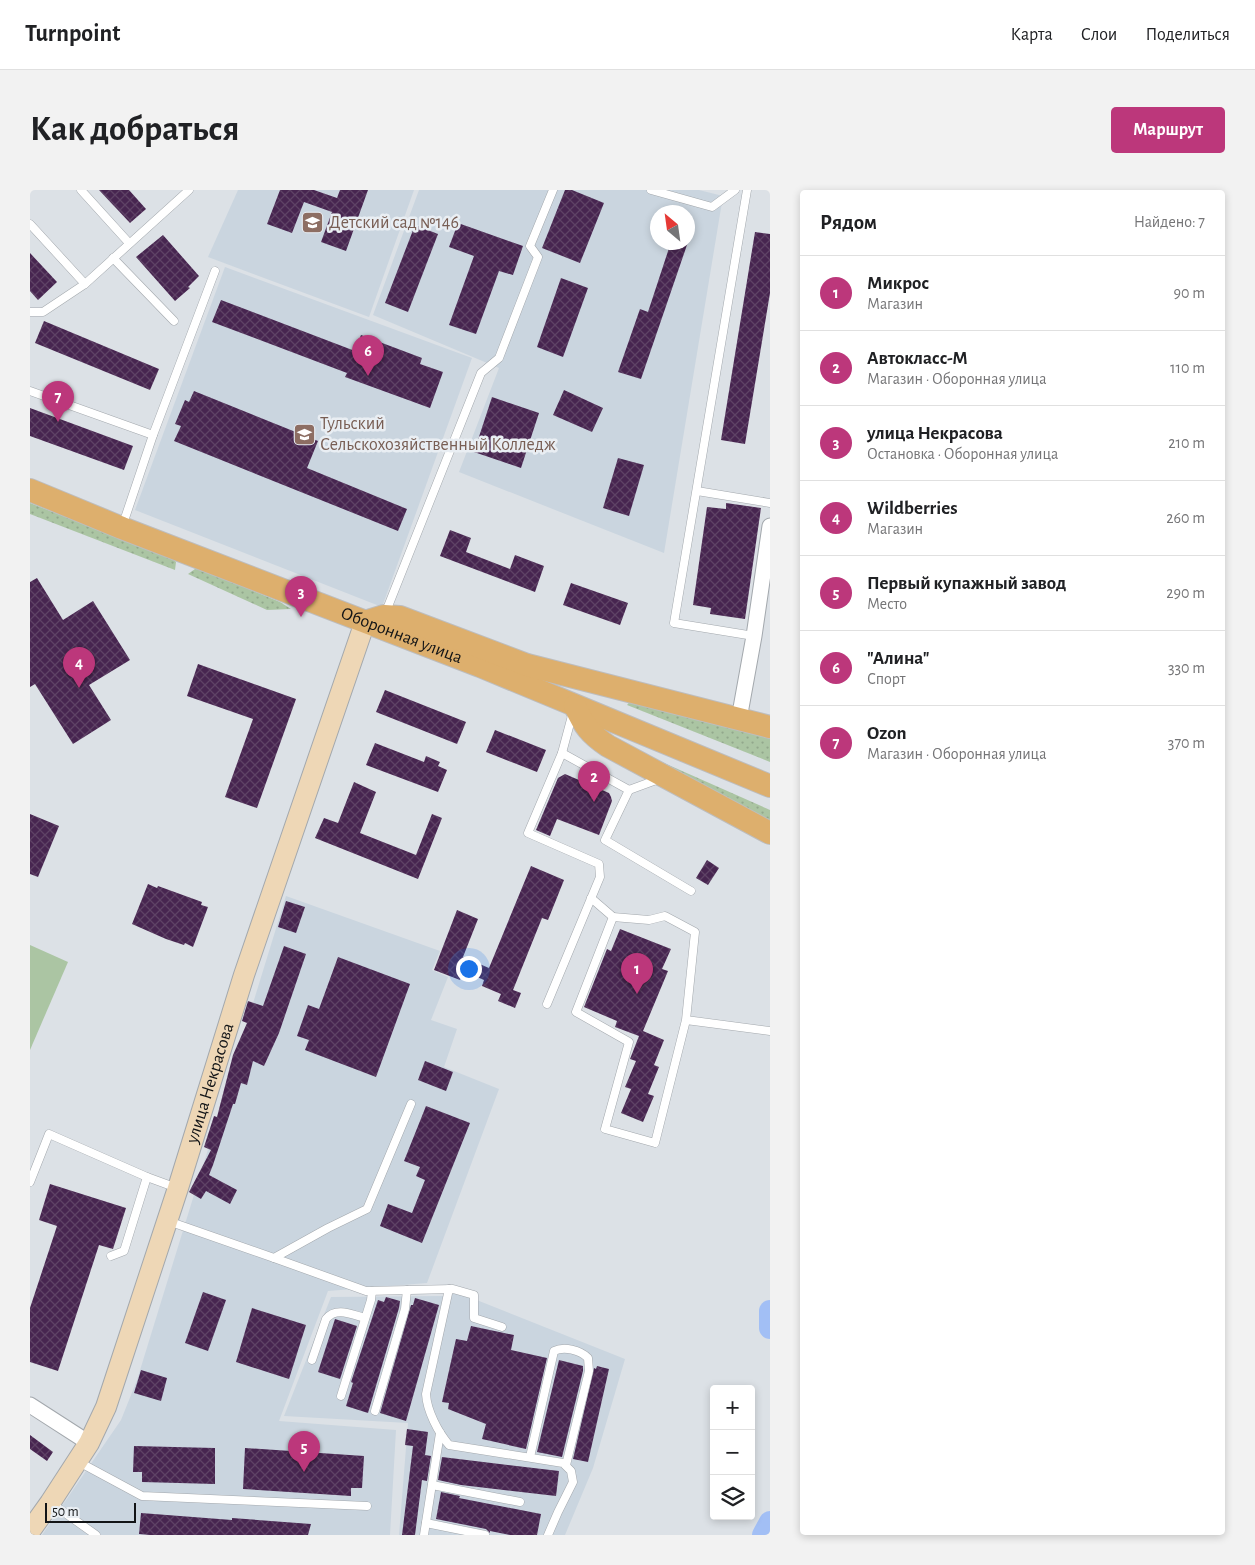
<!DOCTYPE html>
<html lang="ru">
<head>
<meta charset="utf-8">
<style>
  :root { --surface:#fff; --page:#f2f2f2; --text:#202124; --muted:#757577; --line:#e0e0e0; --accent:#bc377b }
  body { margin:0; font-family:"Alegreya Sans",sans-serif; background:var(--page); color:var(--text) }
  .controls { position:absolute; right:15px; bottom:15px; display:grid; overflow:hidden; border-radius:5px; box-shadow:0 2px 8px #0003 }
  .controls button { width:45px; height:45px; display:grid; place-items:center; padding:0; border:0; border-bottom:1px solid var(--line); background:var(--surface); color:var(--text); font:25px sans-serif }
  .compass { position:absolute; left:620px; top:15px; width:45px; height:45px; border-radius:50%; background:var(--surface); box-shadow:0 2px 8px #0003; rotate:331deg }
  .scale { position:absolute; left:15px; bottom:12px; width:91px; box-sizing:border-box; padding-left:5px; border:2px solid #121416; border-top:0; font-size:14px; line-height:18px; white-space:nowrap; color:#121416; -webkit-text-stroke:4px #e9eef3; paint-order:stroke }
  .you { position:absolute; left:438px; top:778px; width:18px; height:18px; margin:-12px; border:4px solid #fff; border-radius:50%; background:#1a73e8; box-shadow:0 0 0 8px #1a73e833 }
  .badge { display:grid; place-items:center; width:32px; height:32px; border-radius:50%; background:var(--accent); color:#fff; font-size:16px; font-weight:700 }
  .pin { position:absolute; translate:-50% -41px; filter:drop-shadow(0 1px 2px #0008) }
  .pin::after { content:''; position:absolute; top:26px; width:18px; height:15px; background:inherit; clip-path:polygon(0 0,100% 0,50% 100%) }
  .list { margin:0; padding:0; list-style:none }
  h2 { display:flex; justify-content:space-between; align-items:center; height:65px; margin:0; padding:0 20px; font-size:21px }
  h2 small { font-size:16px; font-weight:400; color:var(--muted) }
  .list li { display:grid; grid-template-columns:32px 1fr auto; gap:15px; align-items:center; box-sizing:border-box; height:75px; padding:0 20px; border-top:1px solid var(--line) }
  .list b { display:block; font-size:19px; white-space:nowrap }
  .list p { margin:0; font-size:16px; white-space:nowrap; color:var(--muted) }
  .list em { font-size:16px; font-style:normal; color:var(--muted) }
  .icon { flex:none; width:28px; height:28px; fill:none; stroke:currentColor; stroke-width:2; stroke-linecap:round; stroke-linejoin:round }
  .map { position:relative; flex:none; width:740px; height:1345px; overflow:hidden; border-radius:5px }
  header { display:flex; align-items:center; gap:30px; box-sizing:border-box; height:70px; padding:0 25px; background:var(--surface); border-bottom:1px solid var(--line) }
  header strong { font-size:24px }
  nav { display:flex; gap:28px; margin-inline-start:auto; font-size:18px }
  .intro { display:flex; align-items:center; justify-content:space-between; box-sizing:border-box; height:120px; padding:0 30px }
  h1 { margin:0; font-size:35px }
  .button { padding:12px 22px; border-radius:5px; background:var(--accent); color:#fff; font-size:18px; font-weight:700 }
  main { display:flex; gap:30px; padding:0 30px }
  aside { flex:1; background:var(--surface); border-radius:5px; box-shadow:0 2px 8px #0003 }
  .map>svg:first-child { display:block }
  .built { fill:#cad5df; fill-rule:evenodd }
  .grass { fill:url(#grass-dots) }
  .garden { fill:#abc5a3 }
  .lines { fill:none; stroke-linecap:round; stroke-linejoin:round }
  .river { stroke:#a2bff5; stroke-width:22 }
  .building { fill:url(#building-cross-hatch) }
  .lane-casing { stroke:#a3a8ad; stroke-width:9 }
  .street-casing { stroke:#a3a8ad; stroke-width:17 }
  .secondary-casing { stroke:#a3a8ad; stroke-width:22 }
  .primary-casing { stroke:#bdbdbe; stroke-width:24 }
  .lane { stroke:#fff; stroke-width:8 }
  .street { stroke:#fff; stroke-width:15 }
  .secondary { stroke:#eed7b6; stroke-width:20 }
  .primary { stroke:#ddaf6d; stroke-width:22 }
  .labels { text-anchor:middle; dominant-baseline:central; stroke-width:5; stroke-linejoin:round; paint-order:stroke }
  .education-label { font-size:18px; fill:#785e54; stroke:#e9eef3; text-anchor:start }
  .street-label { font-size:18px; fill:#121416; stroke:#e9eef3 }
</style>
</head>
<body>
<header>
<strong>Turnpoint</strong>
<nav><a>Карта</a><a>Слои</a><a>Поделиться</a></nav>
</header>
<div class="intro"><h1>Как добраться</h1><a class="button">Маршрут</a></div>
<main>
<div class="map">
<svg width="740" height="1345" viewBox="0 0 740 1345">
  <defs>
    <pattern id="grass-dots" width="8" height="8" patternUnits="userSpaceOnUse" patternTransform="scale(1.25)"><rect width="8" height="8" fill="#abc5a3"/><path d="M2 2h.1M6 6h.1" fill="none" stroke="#92a88c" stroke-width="1.8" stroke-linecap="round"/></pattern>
    <pattern id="building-cross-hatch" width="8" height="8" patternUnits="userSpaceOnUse" patternTransform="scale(1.25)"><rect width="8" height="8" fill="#472550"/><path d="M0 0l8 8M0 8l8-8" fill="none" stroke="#5e4265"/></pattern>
  </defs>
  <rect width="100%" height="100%" fill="#dce1e6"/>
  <!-- built -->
  <g class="built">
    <polygon points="208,0 384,0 339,127 178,67"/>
    <path d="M389,0H669L693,6L634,363L429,282L469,178L343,125ZM628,22H658V52H628Z"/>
    <polygon points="195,77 442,168 352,417 105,320"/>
    <polygon points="256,706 410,761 402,780 418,787 401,830 427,839 414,877 469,899 397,1093 298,1101 249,1231 366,1240 360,1345 12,1345 91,1230 107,1190"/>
    <polygon points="419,1099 595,1169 563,1278 535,1345 369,1345 378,1233 254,1226 301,1107 414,1106"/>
  </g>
  <!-- grass -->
  <g class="grass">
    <polygon points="0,313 143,369 146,372 145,380 0,324"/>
    <polygon points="165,379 173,380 250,412 261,419 237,420 158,384"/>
    <polygon points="603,508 740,549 740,572 597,515"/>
    <polygon points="598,557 740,620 740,634"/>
  </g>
  <!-- garden -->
  <polygon class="garden" points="0,755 38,772 0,860"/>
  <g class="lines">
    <!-- river -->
    <g class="river">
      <polyline points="740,1121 740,1138"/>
      <polyline points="733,1345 740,1332"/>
    </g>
  </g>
  <!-- building -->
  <g class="building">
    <polygon points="69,0 99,0 116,19 100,33"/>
    <polygon points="250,0 284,0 307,8 310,0 338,0 316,61 291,52 302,22 274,12 262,43 237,34"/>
    <polygon points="535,0 542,0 574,13 550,73 512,58"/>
    <polygon points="428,33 493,56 483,85 469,81 446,144 419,135 444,66 419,57"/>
    <polygon points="385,35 408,44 378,122 355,113"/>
    <polygon points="725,42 740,44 740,103 715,254 691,250"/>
    <polygon points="133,45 169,86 158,97 160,98 145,111 106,67"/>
    <polygon points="641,52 658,52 611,189 588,182 610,119 618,122"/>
    <polygon points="0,63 27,92 8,110 0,101"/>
    <polygon points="531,88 558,98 533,167 507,157"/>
    <polygon points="191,110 325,161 331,145 392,168 390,174 413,182 400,218 315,187 317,183 182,132"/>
    <polygon points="14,131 129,179 120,200 5,153"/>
    <polygon points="534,200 573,218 562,242 523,225"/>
    <polygon points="164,201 288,251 277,278 377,319 368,341 144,251 151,236 145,234 155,210 159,212"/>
    <polygon points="462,207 509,223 491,278 444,262"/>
    <polygon points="0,218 103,256 94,280 0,246"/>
    <polygon points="588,268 614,275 599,326 573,318"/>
    <polygon points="696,313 731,318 715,429 680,424 681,418 663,415 677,317 696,319"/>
    <polygon points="420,340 441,348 436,362 480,379 485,365 514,376 505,402 410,366"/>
    <polygon points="7,388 33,430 63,411 100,470 59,495 81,530 43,554 5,494 0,497 0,392"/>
    <polygon points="541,393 598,413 590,435 533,415"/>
    <polygon points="168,474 266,509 227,618 195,607 223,529 157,506"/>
    <polygon points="355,500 436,532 427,554 346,522"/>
    <polygon points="465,540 516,560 507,582 456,562"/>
    <polygon points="345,553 394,572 396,566 410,572 408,576 417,580 408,602 336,575"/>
    <polygon points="535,584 579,603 581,607 582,611 569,645 527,629 520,646 506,640 528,588"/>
    <polygon points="324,592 346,602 330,643 386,665 402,624 412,628 388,689 285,648 294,628 308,633"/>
    <polygon points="0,624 29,636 8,687 0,684"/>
    <polygon points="677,670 689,678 678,695 666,688"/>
    <polygon points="501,676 534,690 518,730 512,728 483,800 491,803 485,818 468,811 471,804 452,796 454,790 433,781 430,790 404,780 427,720 448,729 433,767 459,778"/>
    <polygon points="118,694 127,698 128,696 172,712 171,715 178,717 163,757 155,753 154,755 136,749 102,734"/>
    <polygon points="256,711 275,717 266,743 248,737"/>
    <polygon points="590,739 641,759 632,779 638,781 613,841 634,850 624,875 629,877 618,904 624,906 613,932 591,923 601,899 595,897 606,871 600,869 609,846 585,837 587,831 554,817 577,759 581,761"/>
    <polygon points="254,756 276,764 249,843 234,876 223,871 217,895 211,893 205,914 203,914 183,975 179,985 207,1000 200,1014 176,1001 171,1009 159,1002 181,960 174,957 184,926 187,927 203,865 217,833 212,831 218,811 233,816"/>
    <polygon points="308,767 380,794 346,887 275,860 279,850 267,846 278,815 289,819"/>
    <polygon points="395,871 423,882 416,901 388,890"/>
    <polygon points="396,916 440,933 392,1053 350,1036 358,1014 382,1023 395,990 386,986 390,977 374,971"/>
    <polygon points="20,994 96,1018 83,1059 69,1055 28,1181 0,1172 0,1118 27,1036 9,1030"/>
    <polygon points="173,1102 196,1110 178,1161 155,1153"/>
    <polygon points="356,1107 370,1111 369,1118 338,1223 316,1216 323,1193 321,1192 348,1110 354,1112"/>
    <polygon points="385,1108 409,1115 376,1231 350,1223 381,1115 383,1115"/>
    <polygon points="222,1118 276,1135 259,1189 206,1172"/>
    <polygon points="305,1129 327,1136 310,1189 288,1182"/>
    <polygon points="441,1136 484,1145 481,1160 517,1168 496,1259 452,1249 456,1234 418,1219 419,1213 412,1212 426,1149 437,1151"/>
    <polygon points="529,1170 553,1176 553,1181 532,1267 507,1262"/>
    <polygon points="567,1176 579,1179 558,1272 543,1269 564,1178 566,1179"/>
    <polygon points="111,1180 137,1188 131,1211 104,1203"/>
    <polygon points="377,1239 398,1242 395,1265 401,1266 397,1291 392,1290 385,1345 372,1345 383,1256 375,1255"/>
    <polygon points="0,1245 23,1262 17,1271 0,1259"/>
    <polygon points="104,1256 185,1258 185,1294 112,1292 112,1282 103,1282"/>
    <polygon points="215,1258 334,1266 332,1298 321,1298 321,1306 213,1299"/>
    <polygon points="412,1267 529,1281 526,1306 431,1295 408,1290"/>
    <polygon points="411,1302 430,1306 429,1308 511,1324 507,1345 480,1345 460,1341 460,1343 456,1339 406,1329"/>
    <polygon points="111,1323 202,1330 202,1328 281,1334 278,1345 120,1345 109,1344"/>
  </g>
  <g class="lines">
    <defs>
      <g id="lane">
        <polyline points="51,0 99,53"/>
        <polyline points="621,0 682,17 705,0"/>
        <polyline points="717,0 644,433 724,446"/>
        <polyline points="0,34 55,94"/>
        <polyline points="83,68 144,131"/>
        <polyline points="0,122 13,122 55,94 159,0"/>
        <polyline points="0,201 123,245"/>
        <polyline points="667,301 740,313"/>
        <polyline points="92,337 123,245 185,81"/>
        <polyline points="355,424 451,183 469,168 508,67 500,56 523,0"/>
        <polyline points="532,563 599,600"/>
        <polyline points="629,589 599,600 575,650 661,701"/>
        <polyline points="561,708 583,727"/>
        <polyline points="517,814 570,687 569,674 498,643 532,563 543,522"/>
        <polyline points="656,830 625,953 575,939 599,852 546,822 583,727 619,730 635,726 665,742 656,830 740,841"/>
        <polyline points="0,992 19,944 117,987 147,998"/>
        <polyline points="138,1031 244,1068 298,1038 337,1019 381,914"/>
        <polyline points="81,1066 94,1061 117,987"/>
        <polyline points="244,1068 336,1101 423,1099 444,1105 444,1128 472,1137"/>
        <path d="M419,1099L396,1204C397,1221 408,1242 419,1255L533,1273L541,1281L543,1292L528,1322L518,1345"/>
        <path d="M282,1170L296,1129C306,1116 323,1125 335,1128"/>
        <polyline points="311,1206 341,1110 342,1101"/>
        <polyline points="345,1221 375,1119 377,1100"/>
        <path d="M500,1267L524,1161C534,1156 550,1160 558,1168L559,1181L536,1275"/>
        <polyline points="47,1271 112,1306 337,1316"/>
        <polyline points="402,1295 490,1312"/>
        <polyline points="21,1313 66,1345"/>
        <polyline points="396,1333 455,1345"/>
        <polyline points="394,1345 410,1243"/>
      </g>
      <g id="street">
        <polyline points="709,529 724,446 740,336"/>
        <polyline points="0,1215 59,1253"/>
      </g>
      <g id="secondary">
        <path id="s1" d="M0,1341L20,1313L59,1253L76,1217L148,998L214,785L335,432"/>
      </g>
      <g id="primary">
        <path id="s2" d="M0,300L92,338L450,476L740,596"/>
        <polyline points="338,431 354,426 370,427 497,475 740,537"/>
        <path d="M545,516C554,536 560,544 578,556L740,643"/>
      </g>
    </defs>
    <!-- lane casing -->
    <use href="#lane" class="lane-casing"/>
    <!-- street casing -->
    <use href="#street" class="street-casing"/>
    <!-- secondary casing -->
    <use href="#secondary" class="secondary-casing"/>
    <!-- primary casing -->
    <use href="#primary" class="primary-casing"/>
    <!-- lane -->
    <use href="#lane" class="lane"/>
    <!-- street -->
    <use href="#street" class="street"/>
    <!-- secondary -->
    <use href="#secondary" class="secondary"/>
    <!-- primary -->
    <use href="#primary" class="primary"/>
  </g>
  <!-- icons -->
  <defs>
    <symbol id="school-square" viewBox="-11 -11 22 22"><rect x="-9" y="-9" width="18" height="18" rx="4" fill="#8d6e63" stroke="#e9eef3"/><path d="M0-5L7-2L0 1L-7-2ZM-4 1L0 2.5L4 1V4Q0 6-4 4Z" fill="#fff"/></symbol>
    <symbol id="university-square" viewBox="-11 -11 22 22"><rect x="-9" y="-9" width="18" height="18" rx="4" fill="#8d6e63" stroke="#e9eef3"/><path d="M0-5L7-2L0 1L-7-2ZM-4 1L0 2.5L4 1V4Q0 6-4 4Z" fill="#fff"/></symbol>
  </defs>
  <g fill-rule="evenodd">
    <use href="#school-square" x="270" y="20" width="25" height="25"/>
    <use href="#university-square" x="262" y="232" width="25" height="25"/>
  </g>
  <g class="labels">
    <!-- education labels -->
    <g class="education-label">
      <text x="299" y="33">Детский сад №146</text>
      <text x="290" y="234">Тульский<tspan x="290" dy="21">Сельскохозяйственный Колледж</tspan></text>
    </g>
    <!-- street labels -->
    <g class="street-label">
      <text stroke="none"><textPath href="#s2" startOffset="399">Оборонная улица</textPath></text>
      <text stroke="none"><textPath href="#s1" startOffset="486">улица Некрасова</textPath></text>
    </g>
  </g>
</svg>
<div class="controls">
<button>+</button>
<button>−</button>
<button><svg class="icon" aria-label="layers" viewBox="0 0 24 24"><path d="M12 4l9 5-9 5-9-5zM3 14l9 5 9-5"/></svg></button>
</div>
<svg class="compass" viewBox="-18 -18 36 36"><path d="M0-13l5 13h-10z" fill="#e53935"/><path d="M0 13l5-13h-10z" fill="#757577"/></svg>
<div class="scale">50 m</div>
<div class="you"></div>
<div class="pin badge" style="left:607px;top:804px">1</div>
<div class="pin badge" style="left:564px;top:612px">2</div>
<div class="pin badge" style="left:271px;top:427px">3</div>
<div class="pin badge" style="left:49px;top:498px">4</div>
<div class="pin badge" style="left:274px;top:1282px">5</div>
<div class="pin badge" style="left:338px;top:186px">6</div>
<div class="pin badge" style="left:28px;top:232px">7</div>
</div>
<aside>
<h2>Рядом<small>Найдено: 7</small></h2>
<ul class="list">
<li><span class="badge">1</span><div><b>Микрос</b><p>Магазин</p></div><em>90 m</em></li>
<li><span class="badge">2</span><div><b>Автокласс-М</b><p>Магазин · Оборонная улица</p></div><em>110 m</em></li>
<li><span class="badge">3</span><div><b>улица Некрасова</b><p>Остановка · Оборонная улица</p></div><em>210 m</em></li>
<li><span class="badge">4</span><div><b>Wildberries</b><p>Магазин</p></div><em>260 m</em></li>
<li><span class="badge">5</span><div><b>Первый купажный завод</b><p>Место</p></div><em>290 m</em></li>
<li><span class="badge">6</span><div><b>&quot;Алина&quot;</b><p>Спорт</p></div><em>330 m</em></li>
<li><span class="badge">7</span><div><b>Ozon</b><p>Магазин · Оборонная улица</p></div><em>370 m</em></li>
</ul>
</aside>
</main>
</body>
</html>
